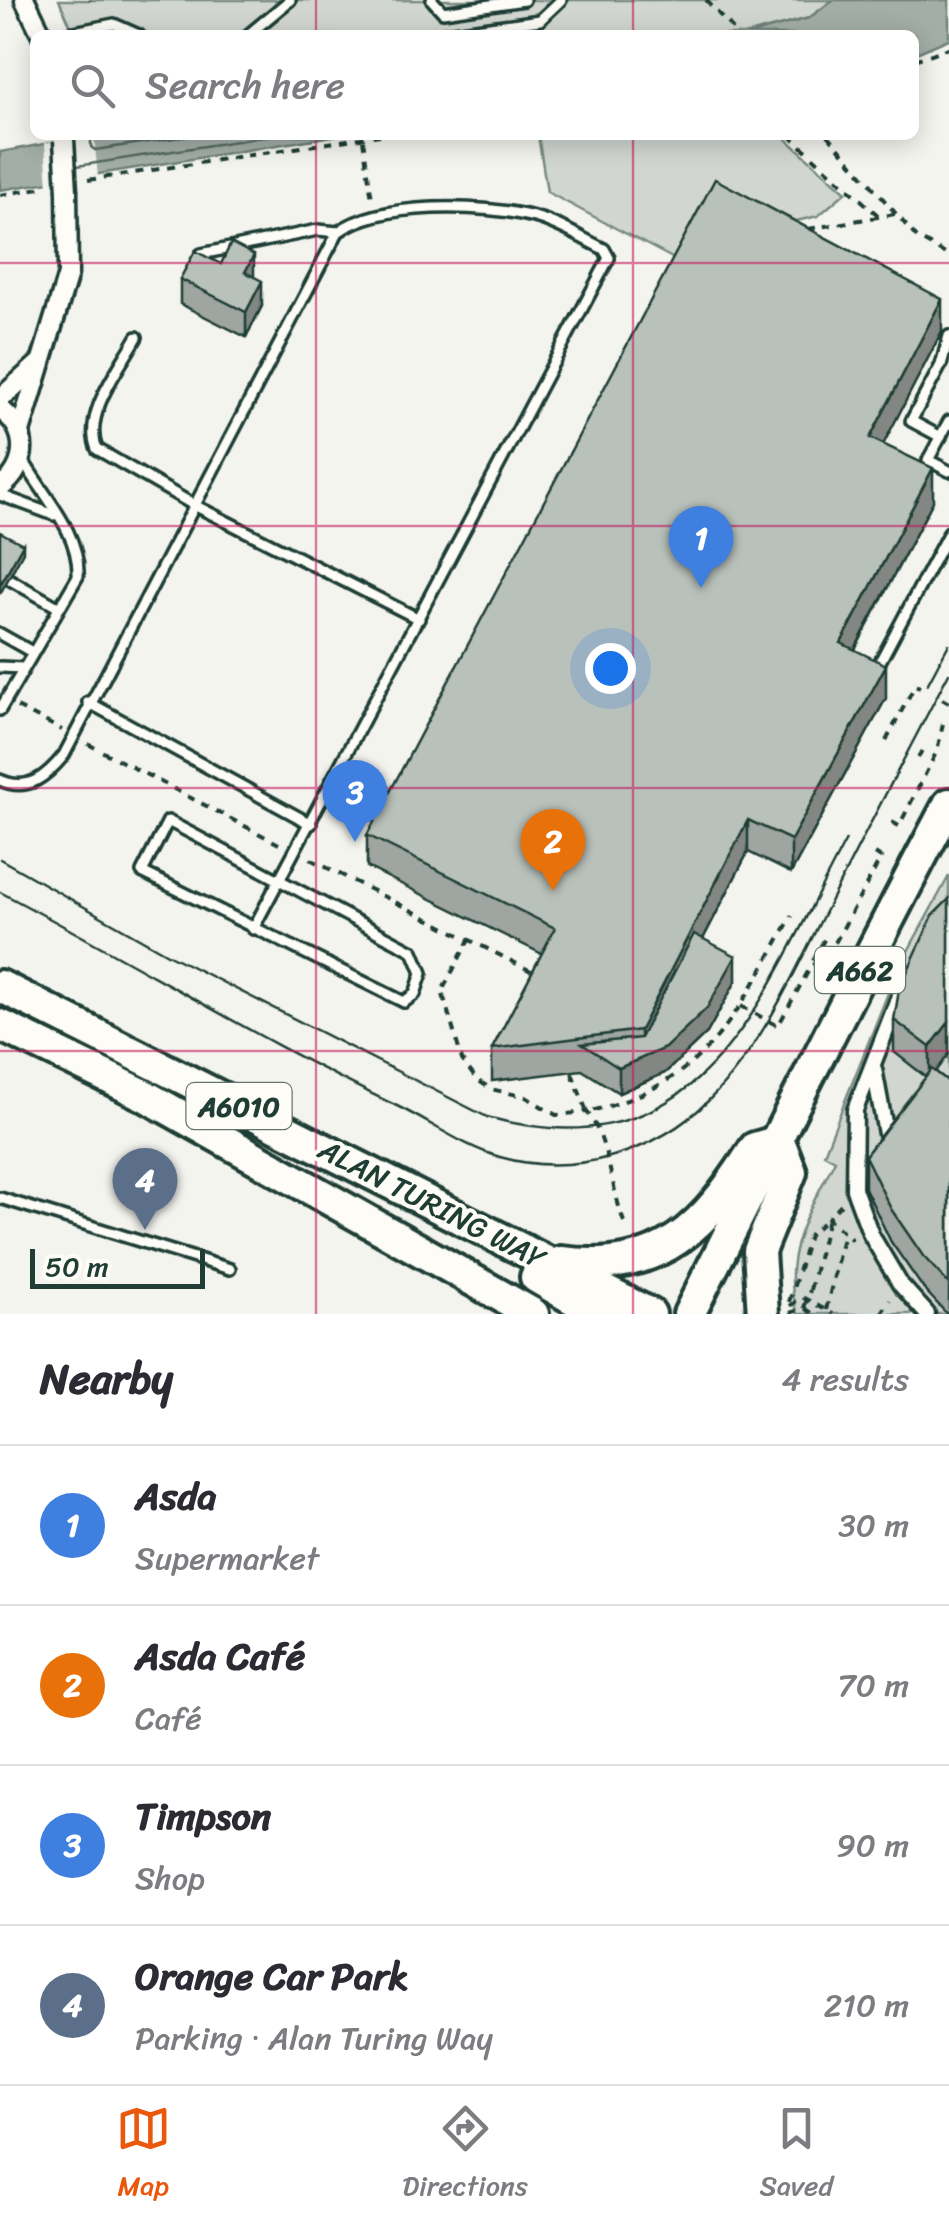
<!DOCTYPE html>
<html lang="en">
<head>
<meta charset="utf-8">
<style>
  :root { --surface:#fff; --page:#f7f7f7; --text:#2b2b33; --muted:#7c7c81; --line:#e1e1e2; --accent:#ea580c }
  body { margin:0; font-family:Sriracha,sans-serif; background:var(--page); color:var(--text) }
  .scale { position:absolute; left:30px; bottom:25px; width:175px; box-sizing:border-box; padding-left:10px; border:5px solid #1f3d34; border-top:0; font-size:28px; line-height:35px; white-space:nowrap; color:#1f3d34; -webkit-text-stroke:8px #fdfcf7; paint-order:stroke }
  .you { position:absolute; left:610px; top:668px; width:35px; height:35px; margin:-25px; border:8px solid #fff; border-radius:50%; background:#1a73e8; box-shadow:0 0 0 15px #1a73e833 }
  .badge { display:grid; place-items:center; width:65px; height:65px; border-radius:50%; background:var(--accent); color:#fff; font-size:32px; font-weight:700 }
  .pin { position:absolute; translate:-50% -82px; filter:drop-shadow(0 2px 5px #0008) }
  .pin::after { content:''; position:absolute; top:52px; width:35px; height:30px; background:inherit; clip-path:polygon(0 0,100% 0,50% 100%) }
  .list { margin:0; padding:0; list-style:none }
  h2 { display:flex; justify-content:space-between; align-items:center; height:130px; margin:0; padding:0 40px; font-size:42px }
  h2 small { font-size:32px; font-weight:400; color:var(--muted) }
  .list li { display:grid; grid-template-columns:65px 1fr auto; gap:30px; align-items:center; box-sizing:border-box; height:160px; padding:0 40px; border-top:2px solid var(--line) }
  .list b { display:block; font-size:38px; white-space:nowrap }
  .list p { margin:0; font-size:32px; white-space:nowrap; color:var(--muted) }
  .list em { font-size:32px; font-style:normal; color:var(--muted) }
  .icon { flex:none; width:55px; height:55px; fill:none; stroke:currentColor; stroke-width:2; stroke-linecap:round; stroke-linejoin:round }
  .map { position:relative; flex:none; width:949px; height:1314px; overflow:hidden }
  .search { position:absolute; background:var(--surface); box-shadow:0 5px 25px #0003; left:30px; right:30px; top:30px; height:110px; display:flex; align-items:center; gap:25px; box-sizing:border-box; padding:0 35px; border-radius:15px; color:var(--muted); font-size:38px }
  .sheet { height:770px; background:var(--surface) }
  nav { display:flex; justify-content:space-around; align-items:center; box-sizing:border-box; height:140px; border-top:2px solid var(--line); background:var(--surface); font-size:28px; color:var(--muted) }
  nav a { display:grid; justify-items:center; gap:5px }
  nav .on { color:var(--accent) }
  .map>svg:first-child { display:block }
  .green { fill:#d1d6d1; stroke:#788a82; stroke-width:2.5 }
  .water { fill:#a3aea7; stroke:#6e8179; stroke-width:2.5 }
  .pier { fill:#f4f4ef }
  .lines { fill:none; stroke-linecap:round; stroke-linejoin:round }
  .shore { stroke:#546a62; stroke-width:2.5 }
  .service-casing { stroke:#1f3d34; stroke-width:16 }
  .pedestrian-casing { stroke:#1f3d34; stroke-width:21 }
  .minor-casing { stroke:#1f3d34; stroke-width:25 }
  .primary-casing { stroke:#1f3d34; stroke-width:38 }
  .trunk-casing { stroke:#1f3d34; stroke-width:38 }
  .path { stroke:#1f3d34; stroke-width:4; stroke-dasharray:8 8; stroke-linecap:butt }
  .service { stroke:#fdfcf7; stroke-width:9 }
  .pedestrian { stroke:#fdfcf7; stroke-width:14 }
  .minor { stroke:#fdfcf7; stroke-width:18 }
  .primary { stroke:#fdfcf7; stroke-width:30 }
  .trunk { stroke:#fdfcf7; stroke-width:30 }
  .tram { stroke:#1f3d34; stroke-width:2.5 }
  .minor-bridge-casing { stroke:#1f3d34; stroke-width:25; stroke-linecap:butt }
  .path-bridge { stroke:#1f3d34; stroke-width:4; stroke-dasharray:8 8; stroke-linecap:butt }
  .minor-bridge { stroke:#fdfcf7; stroke-width:18 }
  .wall { fill:#9fa6a1; stroke:#1f3d34; stroke-width:2.5 }
  .shaded-wall { fill:#828783; stroke:#1f3d34; stroke-width:2.5 }
  .building { fill:#b9c1bb; stroke:#1f3d34; stroke-width:2.5 }
  .grid { fill:none; stroke:#c2185b; stroke-width:2.5; stroke-opacity:0.55 }
  .labels { text-anchor:middle; dominant-baseline:central; stroke-width:8; stroke-linejoin:round; paint-order:stroke }
  .shield { fill:#fdfcf7; stroke:#62766e; stroke-width:2.5 }
  .shield-label { font-size:28px; font-weight:bold; fill:#1f3d34 }
  .street-label { font-size:30px; fill:#1f3d34; stroke:#fdfcf7 }
</style>
</head>
<body>
<div class="map">
<svg width="949" height="1314" viewBox="0 0 949 1314">
  <rect width="100%" height="100%" fill="#f4f4ef"/>
  <filter id="ink" filterUnits="userSpaceOnUse"><feTurbulence type="fractalNoise" baseFrequency=".01" numOctaves="2"/><feDisplacementMap in="SourceGraphic" scale="20" xChannelSelector="R" yChannelSelector="G"/><feConvolveMatrix kernelMatrix="1 2 1 2 8 2 1 2 1" color-interpolation-filters="sRGB"/></filter>
  <g filter="url(#ink)">
    <!-- green -->
    <g class="green">
      <polygon points="59,0 833,0 809,18 746,35 75,35"/>
      <polygon points="538,135 782,135 846,192 818,216 770,227 676,260 547,192"/>
      <path d="M949,876V1314H798C778,1257 810,1210 835,1160L824,1154L896,973Z"/>
    </g>
    <!-- water -->
    <g class="water">
      <polygon points="833,0 949,0 949,39 914,54 914,35 746,35 809,18"/>
      <polygon points="93,135 339,135 0,190 0,152"/>
    </g>
    <!-- pier -->
    <polygon class="pier" points="94,135 98,178 48,187 45,143"/>
    <g class="lines">
      <!-- shore -->
      <g class="shore">
        <polyline points="91,135 91,147 95,150 194,135"/>
        <polyline points="77,166 275,135"/>
      </g>
      <defs>
        <g id="service">
          <polyline points="432,0 443,12 524,0"/>
          <polyline points="59,35 114,24 139,35"/>
          <polyline points="248,35 290,0"/>
          <polyline points="433,35 540,20 561,0"/>
          <polyline points="201,254 318,230 338,232"/>
          <path d="M137,337C120,368 82,414 97,449L194,505L419,619"/>
          <polyline points="949,421 928,460 949,471"/>
          <polyline points="941,437 911,421 941,365 949,336"/>
          <polyline points="0,495 54,515"/>
          <polyline points="0,574 56,606"/>
          <polyline points="0,634 32,652"/>
          <polyline points="0,667 23,668"/>
          <polyline points="875,671 949,532"/>
          <polyline points="88,702 311,824"/>
          <path d="M0,710L78,576C80,532 44,497 23,460"/>
          <path d="M0,780C28,793 47,776 64,755L338,232C380,201 484,204 534,217C558,223 581,238 604,249L609,258L253,929"/>
          <polygon points="168,821 413,951 422,973 415,994 404,1002 142,872"/>
          <polyline points="0,1198 230,1269"/>
        </g>
        <g id="pedestrian">
          <polyline points="908,974 855,1110 854,1189 871,1235 900,1284 927,1314"/>
          <polyline points="874,1069 887,1139 892,1134"/>
        </g>
        <g id="minor">
          <polyline points="25,0 42,35"/>
          <polyline points="0,399 41,362"/>
          <path d="M0,409C30,430 29,466 0,488"/>
          <polyline points="20,432 68,274 67,191"/>
        </g>
        <path id="primary" d="M689,1314C775,1144 859,972 949,804"/>
        <g id="trunk">
          <polyline points="0,986 650,1314"/>
          <polyline points="0,1025 144,1095 533,1314"/>
          <path d="M561,1262C662,1275 705,1226 755,1148L779,1141L791,1172L759,1251L763,1314"/>
          <polyline points="536,1277 599,1314"/>
        </g>
      </defs>
      <!-- service casing -->
      <use href="#service" class="service-casing"/>
      <!-- pedestrian casing -->
      <use href="#pedestrian" class="pedestrian-casing"/>
      <!-- minor casing -->
      <use href="#minor" class="minor-casing"/>
      <!-- primary casing -->
      <use href="#primary" class="primary-casing"/>
      <!-- trunk casing -->
      <use href="#trunk" class="trunk-casing"/>
      <!-- path -->
      <g class="path">
        <polyline points="90,0 90,1"/>
        <polyline points="706,0 738,35"/>
        <polyline points="914,60 949,48"/>
        <polyline points="789,135 880,217"/>
        <polyline points="828,135 917,238 949,256"/>
        <polyline points="363,140 372,199"/>
        <polyline points="88,180 380,135"/>
        <polyline points="0,195 45,187"/>
        <polyline points="808,229 895,214"/>
        <polyline points="942,699 949,703"/>
        <polyline points="17,707 62,730"/>
        <polyline points="886,741 915,685 920,687"/>
        <polyline points="88,744 279,844"/>
        <polyline points="918,758 923,748"/>
        <polyline points="892,822 899,826 937,751 943,724"/>
        <polyline points="310,859 533,972"/>
        <path d="M470,938L442,991L462,1060L476,1079L491,1089L526,1097L556,1115L587,1112C609,1140 611,1191 626,1227"/>
        <polyline points="813,961 827,934"/>
        <polyline points="741,1006 778,1026 810,968 836,941 881,858 875,854"/>
        <path d="M572,1073L587,1112C709,1083 735,1016 792,916"/>
        <polyline points="841,1204 828,1218 852,1240"/>
        <polyline points="810,1290 828,1218"/>
        <polyline points="789,1302 809,1235 828,1218"/>
        <polyline points="790,1306 802,1297 833,1314"/>
        <polyline points="826,1310 844,1233"/>
        <polyline points="790,1313 804,1308 814,1314"/>
        <polyline points="881,1314 890,1300"/>
      </g>
      <!-- service -->
      <use href="#service" class="service"/>
      <!-- pedestrian -->
      <use href="#pedestrian" class="pedestrian"/>
      <!-- minor -->
      <use href="#minor" class="minor"/>
      <!-- primary -->
      <use href="#primary" class="primary"/>
      <!-- trunk -->
      <use href="#trunk" class="trunk"/>
      <!-- tram -->
      <g class="tram">
        <polyline points="927,685 949,644"/>
        <path d="M0,859L169,955L487,1117C706,1176 761,998 846,840"/>
        <path d="M0,892C134,962 262,1042 399,1107C432,1123 464,1147 500,1157C573,1178 657,1153 709,1100C762,1047 794,973 827,908C867,829 908,751 949,673"/>
      </g>
      <defs>
        <polyline id="minor-bridge" points="64,140 67,191"/>
      </defs>
      <!-- minor-bridge casing -->
      <use href="#minor-bridge" class="minor-bridge-casing"/>
      <!-- path-bridge -->
      <polyline class="path-bridge" points="804,1308 810,1290"/>
      <!-- minor-bridge -->
      <use href="#minor-bridge" class="minor-bridge"/>
    </g>
    <!-- wall -->
    <g class="wall">
      <polygon points="221,264 262,306 246,337 180,304 180,279"/>
      <polygon points="942,331 883,444 933,501 855,650 886,698 791,873 748,852 703,939 736,981 707,1033 665,1073 619,1093 582,1070 492,1081 492,1049 542,954 367,867 367,835"/>
      <polygon points="933,915 936,1072 949,1082 949,1314 947,1314 923,1288 891,1242 865,1188 865,1156 926,1077 894,1052 894,1020"/>
    </g>
    <!-- shaded-wall -->
    <g class="shaded-wall">
      <polygon points="254,255 254,280 245,272"/>
      <polygon points="262,281 262,306 246,337 246,312"/>
      <polygon points="942,299 942,331 870,470 870,438"/>
      <polygon points="933,468 933,501 841,675 841,643"/>
      <polygon points="23,544 23,552 0,594 0,585"/>
      <polygon points="886,665 886,698 791,873 791,840"/>
      <polygon points="748,820 748,852 642,1057 736,956 736,981 707,1033 665,1073 619,1093 619,1068 640,1059 640,1030"/>
      <polygon points="949,1022 949,1054 930,1080 930,1047"/>
    </g>
    <!-- building -->
    <g class="building">
      <polygon points="715,179 942,299 870,438 933,468 841,643 886,665 791,840 748,820 640,1030 492,1049 555,928 367,835"/>
      <polygon points="231,243 254,255 245,272 262,281 246,312 180,279 195,251 221,264"/>
      <polygon points="0,532 23,544 0,585"/>
      <polygon points="949,899 949,1022 930,1047 894,1020 899,990 933,915"/>
      <polygon points="694,934 736,956 707,1008 665,1048 619,1068 582,1044 640,1038"/>
      <polygon points="932,1069 949,1082 949,1284 923,1256 891,1209 865,1156"/>
    </g>
  </g>
  <!-- grid -->
  <path class="grid" d="M316,0V35M633,0V35M316,135V1314M633,135V1314M0,263H949M0,526H949M0,788H949M0,1051H949"/>
  <g class="labels">
    <!-- shield labels -->
    <g class="shield">
      <rect x="815" y="947" width="90" height="46" rx="8"/>
      <rect x="186.5" y="1083" width="105" height="46" rx="8"/>
    </g>
    <g class="shield-label">
      <text x="860" y="970">A662</text>
      <text x="239" y="1106">A6010</text>
    </g>
    <!-- street labels -->
    <g class="street-label">
      <text transform="translate(432 1204) rotate(27)">ALAN TURING WAY</text>
    </g>
  </g>
</svg>
<div class="scale">50 m</div>
<div class="you"></div>
<div class="pin badge" style="left:701px;top:588px;background:#3f7fe0">1</div>
<div class="pin badge" style="left:553px;top:891px;background:#e8710a">2</div>
<div class="pin badge" style="left:355px;top:842px;background:#3f7fe0">3</div>
<div class="pin badge" style="left:145px;top:1230px;background:#5c6f8a">4</div>
<div class="search"><svg class="icon" aria-label="search" viewBox="0 0 24 24"><circle cx="10" cy="10" r="6"/><path d="M15 15l6 6"/></svg>Search here</div>
</div>
<section class="sheet">
<h2>Nearby<small>4 results</small></h2>
<ul class="list">
<li><span class="badge" style="background:#3f7fe0">1</span><div><b>Asda</b><p>Supermarket</p></div><em>30 m</em></li>
<li><span class="badge" style="background:#e8710a">2</span><div><b>Asda Café</b><p>Café</p></div><em>70 m</em></li>
<li><span class="badge" style="background:#3f7fe0">3</span><div><b>Timpson</b><p>Shop</p></div><em>90 m</em></li>
<li><span class="badge" style="background:#5c6f8a">4</span><div><b>Orange Car Park</b><p>Parking · Alan Turing Way</p></div><em>210 m</em></li>
</ul>
</section>
<nav>
<a class="on"><svg class="icon" aria-label="map" viewBox="0 0 24 24"><path d="M3 6l6-2 6 2 6-2v14l-6 2-6-2-6 2zM9 4v14M15 6v14"/></svg>Map</a>
<a><svg class="icon" aria-label="directions" viewBox="0 0 24 24"><path d="M12 3l9 9-9 9-9-9zM9 14v-3h6M13 9l2 2-2 2"/></svg>Directions</a>
<a><svg class="icon" aria-label="saved" viewBox="0 0 24 24"><path d="M7 4h10v16l-5-4-5 4z"/></svg>Saved</a>
</nav>
</body>
</html>
